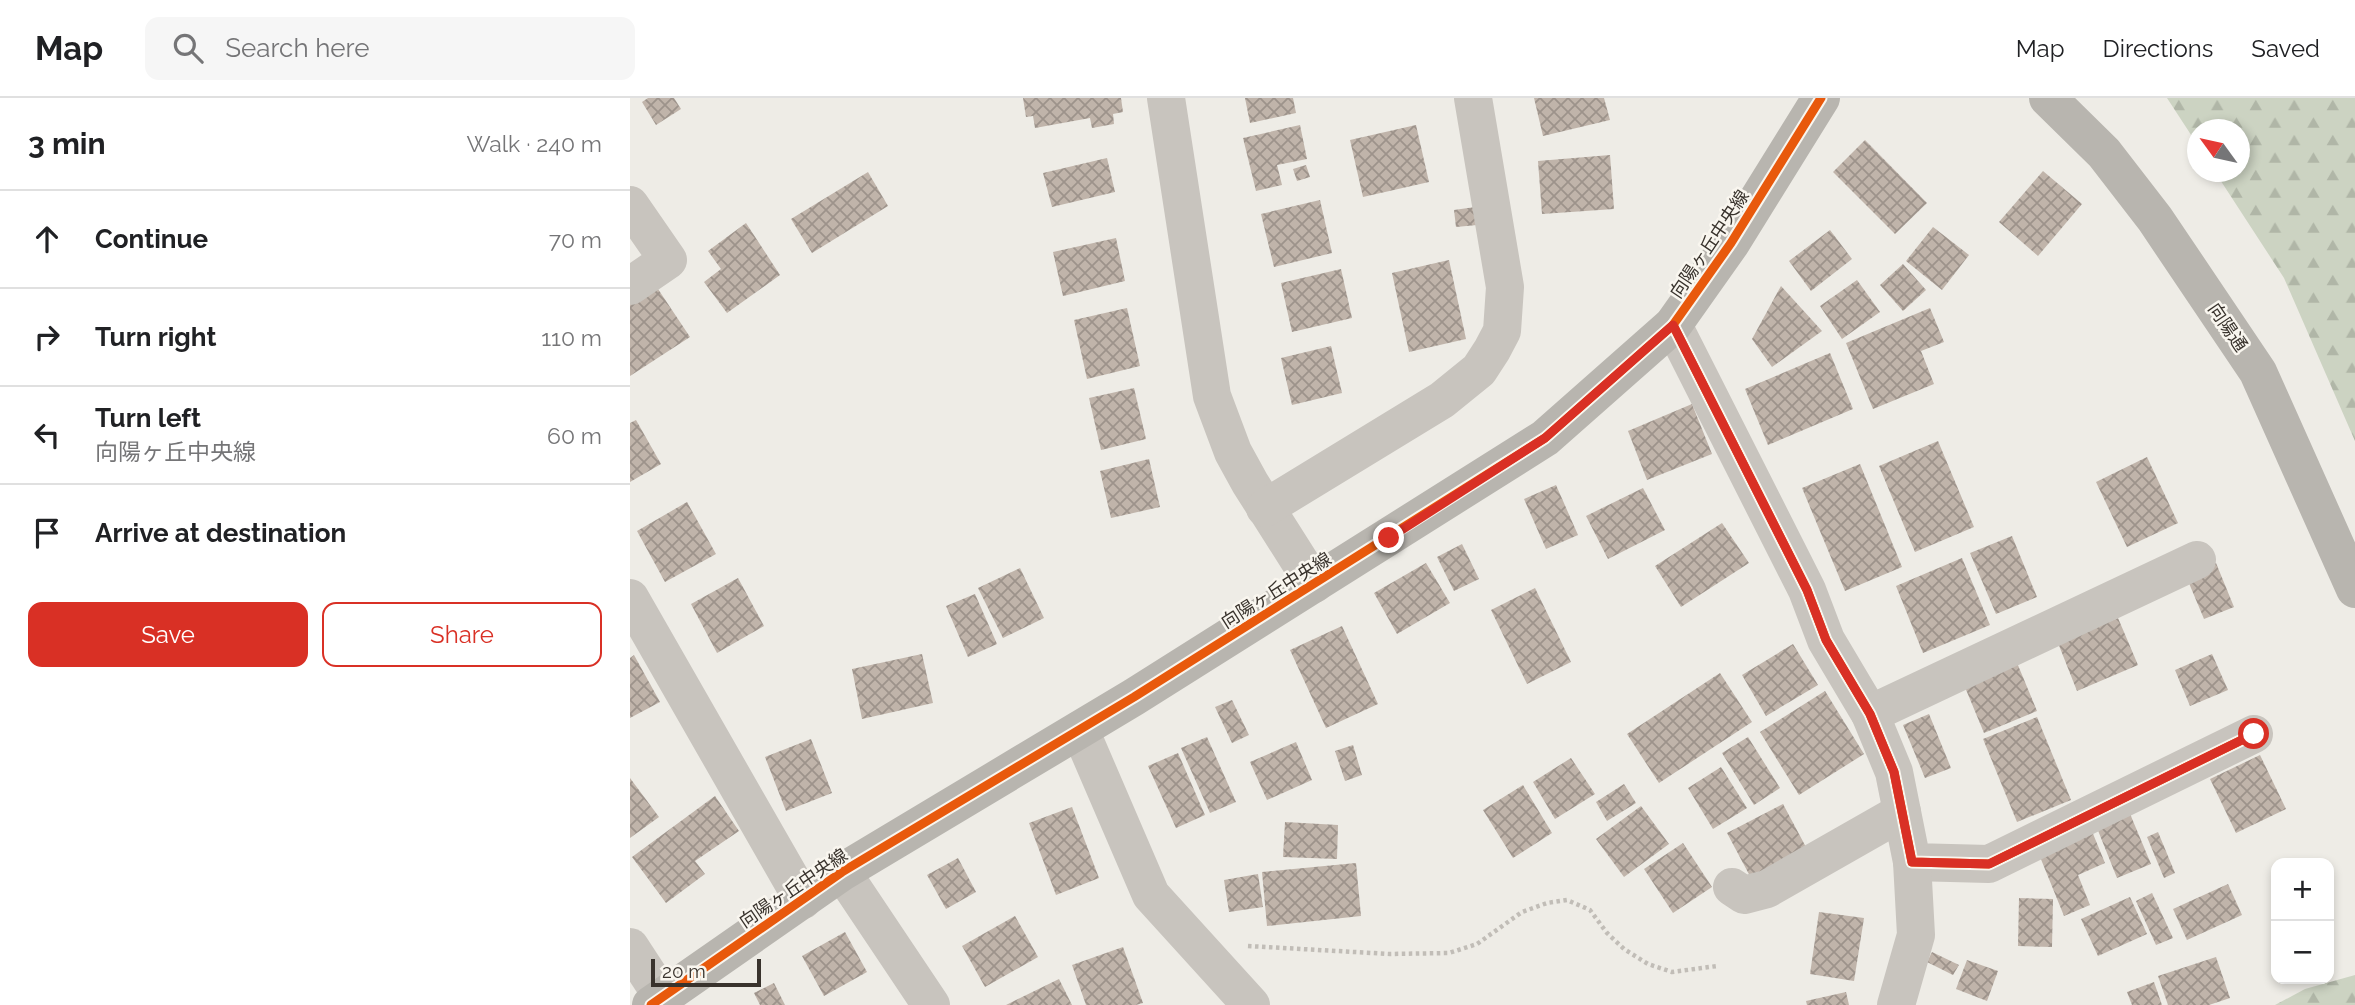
<!DOCTYPE html>
<html lang="en">
<head>
<meta charset="utf-8">
<style>
  :root { --surface:#fff; --page:#f6f6f6; --text:#202124; --muted:#757577; --line:#e0e0e0; --accent:#d93025 }
  body { margin:0; font-family:Raleway,"Noto Sans JP",sans-serif; background:var(--page); color:var(--text) }
  .controls { position:absolute; right:21px; bottom:21px; display:grid; overflow:hidden; border-radius:14px; box-shadow:0 4px 10px #0003 }
  .controls button { width:63px; height:63px; display:grid; place-items:center; padding:0; border:0; border-bottom:2px solid var(--line); background:var(--surface); color:var(--text); font:35px sans-serif }
  .compass { position:absolute; left:1557px; top:21px; width:63px; height:63px; border-radius:50%; background:var(--surface); box-shadow:0 4px 10px #0003; rotate:303deg }
  .scale { position:absolute; left:21px; bottom:18px; width:110px; box-sizing:border-box; padding-left:7px; border:4px solid #39332d; border-top:0; font-size:19px; line-height:24px; white-space:nowrap; color:#39332d; -webkit-text-stroke:5px #f9f6ef; paint-order:stroke }
  .stop { position:absolute; width:21px; height:21px; margin:-16px; border:5px solid #d93025; border-radius:50%; background:#fff }
  .stop.end { background:#d93025; border-color:#fff; box-shadow:0 2px 7px #0008 }
  .list { margin:0; padding:0; list-style:none }
  h2 { display:flex; justify-content:space-between; align-items:center; height:91px; margin:0; padding:0 28px; font-size:30px }
  h2 small { font-size:23px; font-weight:400; color:var(--muted) }
  .list li { display:grid; grid-template-columns:46px 1fr auto; gap:21px; align-items:center; box-sizing:border-box; height:98px; padding:0 28px; border-top:2px solid var(--line) }
  .list b { display:block; font-size:26px; white-space:nowrap }
  .list p { margin:0; font-size:23px; white-space:nowrap; color:var(--muted) }
  .list em { font-size:23px; font-style:normal; color:var(--muted) }
  .actions { display:flex; gap:14px; padding:21px 28px }
  .actions a { flex:1; padding:16px 0; border:2px solid var(--accent); border-radius:14px; text-align:center; font-size:24px; color:var(--accent) }
  .actions .main { background:var(--accent); color:#fff }
  .icon { flex:none; width:38px; height:38px; fill:none; stroke:currentColor; stroke-width:2; stroke-linecap:round; stroke-linejoin:round }
  .map { position:relative; flex:none; width:1725px; height:907px; overflow:hidden }
  header { display:flex; align-items:center; gap:42px; box-sizing:border-box; height:98px; padding:0 35px; background:var(--surface); border-bottom:2px solid var(--line) }
  header strong { font-size:33px }
  nav { display:flex; gap:38px; margin-inline-start:auto; font-size:24px }
  .search { width:490px; height:63px; background:var(--page); display:flex; align-items:center; gap:18px; box-sizing:border-box; padding:0 24px; border-radius:14px; color:var(--muted); font-size:26px }
  main { display:flex }
  aside { flex:1; background:var(--surface) }
  .map>svg:first-child { display:block }
  .forest { fill:url(#forest-firs) }
  .building { fill:url(#building-cross-hatch) }
  .lines { fill:none; stroke-linecap:round; stroke-linejoin:round }
  .path { stroke:#c1bdb7; stroke-width:4.5; stroke-dasharray:3.5 3.5; stroke-linecap:butt }
  .street { stroke:#c8c4be; stroke-width:38 }
  .secondary { stroke:#b8b5af; stroke-width:38 }
  .cycleway-casing { stroke:#f9f6ef; stroke-width:13 }
  .cycleway { stroke:#e8590c; stroke-width:9 }
  .route { stroke:#d93025; stroke-width:9 }
  .labels { text-anchor:middle; dominant-baseline:central; stroke-width:5; stroke-linejoin:round; paint-order:stroke }
  .street-label { font-size:18px; fill:#39332d; stroke:#f9f6ef }
</style>
</head>
<body>
<header>
<strong>Map</strong>
<div class="search"><svg class="icon" aria-label="search" viewBox="0 0 24 24"><circle cx="10" cy="10" r="6"/><path d="M15 15l6 6"/></svg>Search here</div>
<nav><a>Map</a><a>Directions</a><a>Saved</a></nav>
</header>
<main>
<aside>
<h2>3 min<small>Walk · 240 m</small></h2>
<ul class="list">
<li><svg class="icon" aria-label="ahead" viewBox="0 0 24 24"><path d="M12 20V5M6 11l6-6 6 6"/></svg><div><b>Continue</b></div><em>70 m</em></li>
<li><svg class="icon" aria-label="right" viewBox="0 0 24 24"><path d="M7 20v-9h11M14 6l5 5-5 5"/></svg><div><b>Turn right</b></div><em>110 m</em></li>
<li><svg class="icon" aria-label="left" viewBox="0 0 24 24"><path d="M17 20v-9H6M10 6l-5 5 5 5"/></svg><div><b>Turn left</b><p>向陽ヶ丘中央線</p></div><em>60 m</em></li>
<li><svg class="icon" aria-label="arrive" viewBox="0 0 24 24"><path d="M6 21V4h12l-3 4 3 4H6"/></svg><div><b>Arrive at destination</b></div></li>
</ul>
<div class="actions"><a class="main">Save</a><a>Share</a></div>
</aside>
<div class="map">
<svg width="1725" height="907" viewBox="0 0 1725 907">
  <defs>
    <pattern id="forest-firs" width="22" height="20" patternUnits="userSpaceOnUse" patternTransform="scale(1.75)"><rect width="22" height="20" fill="#ccd3c2"/><path d="M5 1l3.5 6h-7zM16 11l3.5 6h-7z" fill="#b0b6a7"/></pattern>
    <pattern id="building-cross-hatch" width="8" height="8" patternUnits="userSpaceOnUse" patternTransform="scale(1.75)"><rect width="8" height="8" fill="#c0b4aa"/><path d="M0 0l8 8M0 8l8-8" fill="none" stroke="#9d938b"/></pattern>
  </defs>
  <rect width="100%" height="100%" fill="#eeece6"/>
  <!-- forest -->
  <g class="forest">
    <polygon points="1537,0 1725,0 1725,343 1654,180 1585,74 1610,74 1610,32 1568,32 1567,46"/>
    <polygon points="1725,877 1725,907 1645,907 1675,891"/>
  </g>
  <!-- building -->
  <g class="building">
    <polygon points="18,0 44,0 51,11 26,27 12,4"/>
    <polygon points="393,0 491,0 493,14 483,16 484,26 462,30 460,20 405,30 403,18 396,19"/>
    <polygon points="615,0 663,0 666,15 620,25"/>
    <polygon points="904,0 974,0 980,22 913,38"/>
    <polygon points="670,27 677,61 647,67 652,87 626,93 613,40"/>
    <polygon points="786,27 799,84 733,99 720,42"/>
    <polygon points="1235,42 1297,105 1265,136 1203,74"/>
    <polygon points="980,57 984,111 912,116 908,63"/>
    <polygon points="477,60 485,94 422,109 413,75"/>
    <polygon points="676,67 680,79 667,83 663,71"/>
    <polygon points="1413,73 1452,106 1408,158 1369,124"/>
    <polygon points="238,74 258,108 182,155 161,121"/>
    <polygon points="690,102 702,155 644,169 631,116"/>
    <polygon points="845,109 847,127 826,129 824,112"/>
    <polygon points="116,125 150,177 97,215 74,184 91,171 78,153"/>
    <polygon points="1303,129 1339,157 1312,192 1276,163"/>
    <polygon points="1200,132 1222,161 1181,193 1159,163"/>
    <polygon points="486,140 495,183 433,198 423,154"/>
    <polygon points="819,162 836,241 779,254 762,175"/>
    <polygon points="1273,166 1296,192 1273,213 1250,187"/>
    <polygon points="711,171 722,220 662,234 651,185"/>
    <polygon points="1227,182 1250,214 1212,241 1190,208"/>
    <polygon points="26,188 60,239 0,278 0,206"/>
    <polygon points="1151,188 1192,233 1142,269 1122,241"/>
    <polygon points="497,210 510,268 457,281 444,222"/>
    <polygon points="1300,210 1314,244 1291,253 1304,286 1243,311 1216,245"/>
    <polygon points="701,248 712,295 662,307 651,260"/>
    <polygon points="1200,255 1223,311 1138,347 1115,291"/>
    <polygon points="504,290 516,341 471,352 459,300"/>
    <polygon points="1062,306 1082,356 1017,382 998,333"/>
    <polygon points="6,322 31,366 0,384 0,325"/>
    <polygon points="1308,343 1344,429 1285,454 1249,368"/>
    <polygon points="1517,359 1548,425 1497,449 1466,384"/>
    <polygon points="519,361 530,409 481,420 470,373"/>
    <polygon points="1230,366 1272,469 1215,493 1172,390"/>
    <polygon points="926,387 948,437 916,451 894,401"/>
    <polygon points="1013,390 1035,432 978,461 956,418"/>
    <polygon points="57,404 86,456 35,484 7,433"/>
    <polygon points="1092,425 1119,465 1051,509 1025,468"/>
    <polygon points="1382,438 1407,499 1366,516 1340,455"/>
    <polygon points="832,446 849,481 824,493 807,459"/>
    <polygon points="1332,460 1360,527 1293,555 1266,488"/>
    <polygon points="796,465 820,505 767,536 744,495"/>
    <polygon points="1586,465 1604,509 1574,521 1556,478"/>
    <polygon points="390,470 414,520 373,540 348,490"/>
    <polygon points="108,480 134,528 87,555 61,506"/>
    <polygon points="905,490 941,564 897,586 861,512"/>
    <polygon points="345,496 367,546 338,559 316,508"/>
    <polygon points="1488,520 1508,567 1447,593 1428,545"/>
    <polygon points="712,528 748,606 696,630 660,552"/>
    <polygon points="1163,546 1188,587 1136,618 1112,577"/>
    <polygon points="292,556 303,605 232,621 222,571"/>
    <polygon points="1582,556 1598,592 1560,608 1545,572"/>
    <polygon points="4,557 30,604 0,620 0,560"/>
    <polygon points="1385,560 1407,613 1354,635 1332,582"/>
    <polygon points="1090,575 1122,624 1029,685 997,636"/>
    <polygon points="1195,593 1234,656 1169,697 1130,634"/>
    <polygon points="602,602 619,637 602,645 585,609"/>
    <polygon points="1299,616 1321,670 1295,680 1273,627"/>
    <polygon points="1407,619 1441,702 1387,724 1353,641"/>
    <polygon points="577,639 606,704 580,715 551,650"/>
    <polygon points="1118,639 1150,690 1124,707 1092,655"/>
    <polygon points="181,641 202,695 156,713 135,659"/>
    <polygon points="666,644 682,682 637,702 620,664"/>
    <polygon points="723,647 732,677 715,683 705,653"/>
    <polygon points="548,655 575,717 546,730 518,668"/>
    <polygon points="1630,657 1656,711 1606,735 1580,681"/>
    <polygon points="941,660 965,696 925,721 903,684"/>
    <polygon points="1091,669 1117,710 1083,731 1058,690"/>
    <polygon points="0,680 29,719 0,740"/>
    <polygon points="994,686 1006,705 977,723 966,704"/>
    <polygon points="893,687 922,735 883,760 853,712"/>
    <polygon points="85,698 109,733 65,763 75,776 36,805 2,759"/>
    <polygon points="1153,706 1177,751 1121,780 1097,735"/>
    <polygon points="1011,708 1039,746 994,779 966,741"/>
    <polygon points="442,709 469,780 426,797 399,725"/>
    <polygon points="1498,711 1521,766 1487,780 1465,725"/>
    <polygon points="655,724 708,727 707,761 653,759"/>
    <polygon points="1459,726 1475,765 1448,777 1460,807 1434,818 1406,749"/>
    <polygon points="1528,734 1545,775 1534,780 1517,739"/>
    <polygon points="1053,745 1082,789 1043,815 1014,771"/>
    <polygon points="328,760 346,794 316,811 297,777"/>
    <polygon points="726,765 731,818 637,828 632,774"/>
    <polygon points="628,776 633,809 599,814 594,782"/>
    <polygon points="1598,786 1612,817 1557,842 1543,811"/>
    <polygon points="1522,795 1543,840 1526,847 1506,803"/>
    <polygon points="1500,799 1517,836 1468,858 1451,821"/>
    <polygon points="1389,800 1423,801 1422,849 1388,848"/>
    <polygon points="1189,814 1234,820 1224,883 1180,876"/>
    <polygon points="385,818 408,859 355,889 332,848"/>
    <polygon points="215,834 237,874 194,898 172,858"/>
    <polygon points="493,849 513,905 506,907 456,907 442,867"/>
    <polygon points="1302,854 1329,867 1323,877 1297,864"/>
    <polygon points="1586,859 1600,900 1579,907 1538,907 1528,878"/>
    <polygon points="1337,862 1368,873 1357,903 1326,891"/>
    <polygon points="429,881 442,907 376,907"/>
    <polygon points="1524,884 1532,907 1502,907 1497,894"/>
    <polygon points="144,885 155,907 130,907 124,895"/>
    <polygon points="1216,894 1219,907 1177,907 1176,903"/>
  </g>
  <g class="lines">
    <!-- path -->
    <polyline class="path" points="618,848 760,856 819,855 847,846 892,814 917,805 937,802 960,812 977,835 994,851 1018,866 1042,874 1087,868"/>
    <!-- street -->
    <g class="street">
      <polyline points="536,0 582,298 603,354 620,385 684,486"/>
      <polyline points="0,107 38,162 0,188"/>
      <polyline points="1043,227 1177,492 1196,542 1240,616 1264,674 1282,764 1359,766 1624,636"/>
      <polyline points="635,410 812,302 849,272 862,252 872,233 875,189 843,0"/>
      <polyline points="0,500 173,802"/>
      <polyline points="1240,616 1567,462"/>
      <polyline points="450,632 521,797 621,907"/>
      <polyline points="212,774 301,907"/>
      <polyline points="1102,789 1114,797 1137,791 1272,714"/>
      <polyline points="0,849 32,898"/>
      <polyline points="1266,907 1286,837 1282,764"/>
    </g>
    <!-- secondary -->
    <g class="secondary">
      <polyline points="1418,0 1474,55 1525,121 1628,274 1725,491"/>
      <polyline points="21,907 212,774 504,599 915,340 1043,227 1101,145 1191,0"/>
    </g>
    <defs>
      <g id="cycleway">
        <polyline points="1043,227 1177,492 1196,542 1240,616 1264,674 1282,764 1359,766 1624,636"/>
        <polyline points="21,907 212,774 504,599 915,340 1043,227 1101,145 1191,0"/>
      </g>
    </defs>
    <!-- cycleway casing -->
    <use href="#cycleway" class="cycleway-casing"/>
    <!-- cycleway -->
    <use href="#cycleway" class="cycleway"/>
  </g>
  <g class="lines">
    <!-- route -->
    <polyline class="route" points="759,440 915,340 1043,227 1177,492 1196,542 1240,616 1264,674 1282,764 1359,766 1624,636"/>
  </g>
  <g class="labels">
    <!-- street labels -->
    <g class="street-label">
      <text transform="translate(1079 146) rotate(-56)">向陽ヶ丘中央線</text>
      <text transform="translate(1598 229) rotate(56)">向陽通</text>
      <text transform="translate(646 492) rotate(-32)">向陽ヶ丘中央線</text>
      <text transform="translate(163 790) rotate(-34)">向陽ヶ丘中央線</text>
    </g>
  </g>
</svg>
<div class="controls">
<button>+</button>
<button>−</button>
</div>
<svg class="compass" viewBox="-18 -18 36 36"><path d="M0-13l5 13h-10z" fill="#e53935"/><path d="M0 13l5-13h-10z" fill="#757577"/></svg>
<div class="scale">20 m</div>
<div class="stop" style="left:1624px;top:636px"></div>
<div class="stop end" style="left:759px;top:440px"></div>
</div>
</main>
</body>
</html>
